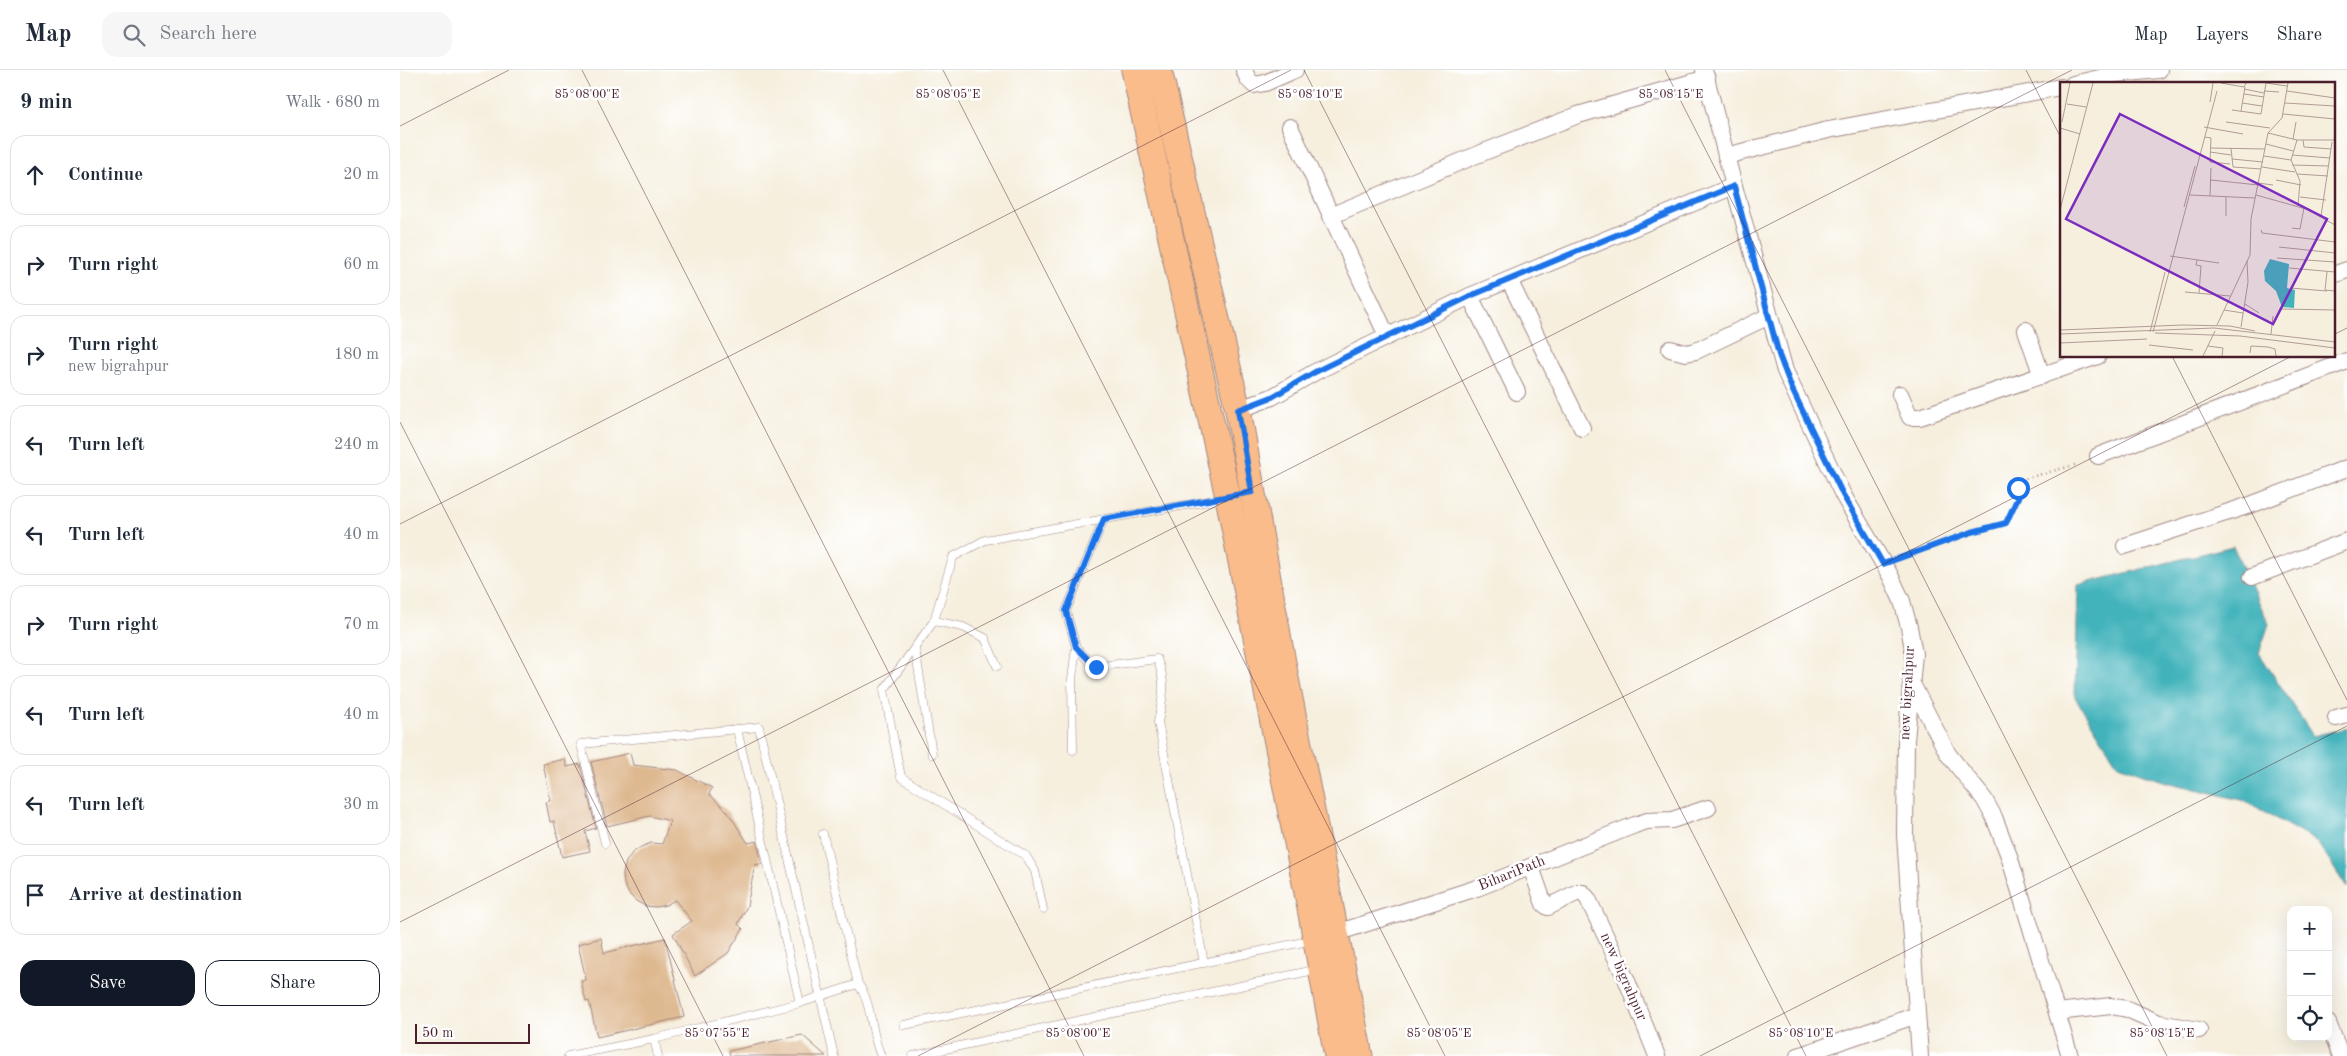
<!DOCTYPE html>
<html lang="en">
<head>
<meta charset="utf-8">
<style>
  :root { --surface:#fff; --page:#f6f6f7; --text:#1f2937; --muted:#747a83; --line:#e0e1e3; --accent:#111827 }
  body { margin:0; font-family:"Old Standard TT",serif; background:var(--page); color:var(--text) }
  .controls { position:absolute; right:15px; bottom:15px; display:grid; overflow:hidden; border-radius:10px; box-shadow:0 5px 20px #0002 }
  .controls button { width:45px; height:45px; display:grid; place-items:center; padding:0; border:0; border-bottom:1px solid var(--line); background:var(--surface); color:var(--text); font:25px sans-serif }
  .scale { position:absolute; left:15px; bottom:12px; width:115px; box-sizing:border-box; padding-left:5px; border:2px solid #4a1f2b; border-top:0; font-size:14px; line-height:18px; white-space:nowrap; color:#4a1f2b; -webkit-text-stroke:4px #fff; paint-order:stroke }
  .stop { position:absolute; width:15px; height:15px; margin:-11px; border:4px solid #1a73e8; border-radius:50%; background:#fff }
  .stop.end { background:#1a73e8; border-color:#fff; box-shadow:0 1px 5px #0008 }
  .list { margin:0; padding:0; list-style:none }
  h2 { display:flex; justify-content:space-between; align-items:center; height:65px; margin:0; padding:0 20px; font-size:21px }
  h2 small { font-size:16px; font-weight:400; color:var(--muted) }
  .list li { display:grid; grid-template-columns:32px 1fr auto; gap:15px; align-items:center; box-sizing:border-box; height:80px; margin:0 10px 10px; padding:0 10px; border:1px solid var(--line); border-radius:15px }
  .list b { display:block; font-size:19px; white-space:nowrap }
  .list p { margin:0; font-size:16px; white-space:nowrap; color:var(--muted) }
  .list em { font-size:16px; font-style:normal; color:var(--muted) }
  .actions { display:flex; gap:10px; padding:15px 20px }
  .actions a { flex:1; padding:11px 0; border:1px solid var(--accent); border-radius:15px; text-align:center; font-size:18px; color:var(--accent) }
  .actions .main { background:var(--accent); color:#fff }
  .icon { flex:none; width:28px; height:28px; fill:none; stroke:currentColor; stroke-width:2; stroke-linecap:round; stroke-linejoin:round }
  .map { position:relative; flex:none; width:1947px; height:986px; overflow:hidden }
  header { display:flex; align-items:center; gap:30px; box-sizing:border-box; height:70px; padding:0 25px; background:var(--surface); border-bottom:1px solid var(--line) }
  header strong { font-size:24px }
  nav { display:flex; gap:28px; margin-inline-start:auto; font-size:18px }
  .search { width:350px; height:45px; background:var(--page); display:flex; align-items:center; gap:12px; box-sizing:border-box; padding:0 18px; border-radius:15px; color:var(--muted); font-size:19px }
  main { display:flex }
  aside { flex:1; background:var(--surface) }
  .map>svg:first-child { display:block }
  .water { fill:#43b3bb; stroke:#466973 }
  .building { fill:#deb88f }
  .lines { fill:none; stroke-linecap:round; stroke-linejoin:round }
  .lane-casing { stroke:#a08784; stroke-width:9 }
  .street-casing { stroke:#a08784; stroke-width:18 }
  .primary-casing { stroke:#a08784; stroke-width:27 }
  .path { stroke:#a08784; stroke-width:2.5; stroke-dasharray:1 4; stroke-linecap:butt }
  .lane { stroke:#fff; stroke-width:8 }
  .street { stroke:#fff; stroke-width:16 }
  .primary { stroke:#f9bc8a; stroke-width:25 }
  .route { stroke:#1a73e8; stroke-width:6 }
  .ticks { fill:none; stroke:#4a1f2b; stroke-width:1; stroke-opacity:0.45 }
  .labels { text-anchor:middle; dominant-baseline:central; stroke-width:5; stroke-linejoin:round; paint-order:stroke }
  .street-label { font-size:15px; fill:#4a1f2b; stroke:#fff }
  .inset-road { fill:none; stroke:#b19c96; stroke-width:1 }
  .view { fill:#7b2cbf; fill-opacity:0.15; stroke:#7b2cbf; stroke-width:2.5 }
  .inset-edge { fill:none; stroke:#4a1f2b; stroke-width:2.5 }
  .ticks-label { font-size:12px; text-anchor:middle; fill:#4a1f2b; stroke:#fff; stroke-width:5; stroke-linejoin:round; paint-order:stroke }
</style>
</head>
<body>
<header>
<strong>Map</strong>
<div class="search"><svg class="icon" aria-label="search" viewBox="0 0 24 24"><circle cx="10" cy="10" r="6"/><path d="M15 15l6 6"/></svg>Search here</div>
<nav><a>Map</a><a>Layers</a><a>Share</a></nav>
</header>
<main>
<aside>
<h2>9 min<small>Walk · 680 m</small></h2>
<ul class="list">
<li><svg class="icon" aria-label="ahead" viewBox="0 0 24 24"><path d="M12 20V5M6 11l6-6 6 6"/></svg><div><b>Continue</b></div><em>20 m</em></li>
<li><svg class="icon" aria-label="right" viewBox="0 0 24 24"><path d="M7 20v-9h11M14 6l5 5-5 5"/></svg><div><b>Turn right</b></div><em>60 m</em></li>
<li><svg class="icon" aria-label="right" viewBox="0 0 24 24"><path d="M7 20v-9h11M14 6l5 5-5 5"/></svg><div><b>Turn right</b><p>new bigrahpur</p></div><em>180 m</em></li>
<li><svg class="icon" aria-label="left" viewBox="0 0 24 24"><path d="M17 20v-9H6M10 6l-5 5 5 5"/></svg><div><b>Turn left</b></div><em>240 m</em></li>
<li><svg class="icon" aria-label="left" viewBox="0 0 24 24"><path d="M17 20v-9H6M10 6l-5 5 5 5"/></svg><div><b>Turn left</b></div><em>40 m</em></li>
<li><svg class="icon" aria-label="right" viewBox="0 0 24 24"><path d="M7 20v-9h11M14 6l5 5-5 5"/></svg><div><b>Turn right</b></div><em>70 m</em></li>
<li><svg class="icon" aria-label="left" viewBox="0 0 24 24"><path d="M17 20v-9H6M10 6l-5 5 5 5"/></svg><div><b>Turn left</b></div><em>40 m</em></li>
<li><svg class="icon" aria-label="left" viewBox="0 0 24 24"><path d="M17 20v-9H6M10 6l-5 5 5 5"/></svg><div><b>Turn left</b></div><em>30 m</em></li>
<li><svg class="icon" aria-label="arrive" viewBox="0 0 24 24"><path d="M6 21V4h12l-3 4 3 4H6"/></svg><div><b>Arrive at destination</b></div></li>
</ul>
<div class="actions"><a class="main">Save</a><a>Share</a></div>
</aside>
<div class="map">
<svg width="1947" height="986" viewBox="0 0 1947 986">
  <rect width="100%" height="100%" fill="#fff"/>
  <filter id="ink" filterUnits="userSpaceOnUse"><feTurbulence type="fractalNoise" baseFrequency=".02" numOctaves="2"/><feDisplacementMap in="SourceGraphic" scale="10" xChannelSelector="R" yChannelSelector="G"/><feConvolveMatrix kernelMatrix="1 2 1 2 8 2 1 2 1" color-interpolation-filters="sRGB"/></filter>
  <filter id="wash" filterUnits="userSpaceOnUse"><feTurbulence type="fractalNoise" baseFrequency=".0096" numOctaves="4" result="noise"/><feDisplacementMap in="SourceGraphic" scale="20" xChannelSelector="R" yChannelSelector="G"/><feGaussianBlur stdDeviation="1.12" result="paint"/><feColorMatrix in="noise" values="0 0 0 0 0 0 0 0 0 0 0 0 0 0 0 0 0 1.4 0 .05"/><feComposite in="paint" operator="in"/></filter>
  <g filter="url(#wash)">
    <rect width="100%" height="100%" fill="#f6efde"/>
    <!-- water -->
    <polygon class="water" points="1833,476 1869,554 1859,583 1913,666 1947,658 1947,818 1917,772 1845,731 1763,711 1718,695 1675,627 1678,515"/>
    <g id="blocks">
      <!-- building -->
      <g class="building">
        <polygon points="230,683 233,695 277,700 312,718 309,724 327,741 348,773 357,771 362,794 355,795 347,836 338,854 343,859 328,883 295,906 273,864 292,851 275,830 266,835 256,837 245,836 236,831 229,824 224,814 223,803 226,792 232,783 241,777 251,773 262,774 270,751 250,746 207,756 191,692"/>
        <polygon points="165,689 167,697 180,694 196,758 185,761 190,781 162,787 154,751 150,752 146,732 151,731 143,694"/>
        <polygon points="201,868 204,883 265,868 284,947 197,967 189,931 186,932 181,911 186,910 178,874"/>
        <polygon points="402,965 426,986 330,986 329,981"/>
      </g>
    </g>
  </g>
  <g filter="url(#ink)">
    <use href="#blocks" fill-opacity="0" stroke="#a08784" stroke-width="1"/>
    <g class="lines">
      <defs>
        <g id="lane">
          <polyline points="534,551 563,557 585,568 597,596"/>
          <path d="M676,577L695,597L757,589C767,613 763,627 758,652L804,893"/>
          <polyline points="515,578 532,684"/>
          <polyline points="337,659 400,933"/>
          <polyline points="673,680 672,609 676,577 666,541 704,449"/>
          <polyline points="423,764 458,914"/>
          <polyline points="205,773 181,674 359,657 434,986"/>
          <polyline points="643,839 635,801 626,786 501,707 484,620 534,551 553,487 585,470 826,428"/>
          <polyline points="504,955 913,870"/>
          <polyline points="254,969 258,986"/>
          <path d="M168,986L254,969L400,933L458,914C473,934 470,963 481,986"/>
          <polyline points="513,986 919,899"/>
        </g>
        <g id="street">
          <polyline points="844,0 848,9 854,15 865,13 895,0"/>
          <polyline points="1304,0 1334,116 1385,301 1443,425 1490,505 1502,531 1509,557 1514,584 1506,671 1505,765 1520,986"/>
          <polyline points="1673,14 1717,4 1759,0"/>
          <polyline points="890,57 987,266"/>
          <polyline points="1326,86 1428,60 1661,17"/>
          <polyline points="930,146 1079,84 1178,45 1307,8"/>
          <polyline points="1933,205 1947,200"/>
          <polyline points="1109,210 1182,358"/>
          <polyline points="1070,226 1117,322"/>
          <polyline points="1626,260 1642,306"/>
          <polyline points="1270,279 1286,283 1296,281 1369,246"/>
          <polyline points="1500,324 1510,347 1520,347 1698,286"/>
          <polyline points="838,340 872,327 915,302 1070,226 1334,116"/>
          <polyline points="1698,386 1947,291"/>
          <polyline points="1725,476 1853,434 1947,398"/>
          <polyline points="1852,507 1947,471"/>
          <polyline points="1512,614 1548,684 1584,729 1594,747 1609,786 1670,986"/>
          <polyline points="1936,648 1947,645"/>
          <polyline points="1131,797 1144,834 1148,837 1176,823 1183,823 1188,829 1227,911 1257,986"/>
          <polyline points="927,866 1077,818 1235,755 1247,751 1272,750 1308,738"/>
          <polyline points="1657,942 1711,936 1727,939 1759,953 1799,960"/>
          <polyline points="1928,953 1941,986"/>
          <polyline points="1398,986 1517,945"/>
        </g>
        <g id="primary">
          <polyline points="734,0 828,427 909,833 937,986"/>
          <polyline points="759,0 838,340 884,598 960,986"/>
        </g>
      </defs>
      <!-- lane casing -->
      <use href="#lane" class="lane-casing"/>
      <!-- street casing -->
      <use href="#street" class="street-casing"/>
      <!-- primary casing -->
      <use href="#primary" class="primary-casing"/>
      <!-- path -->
      <polyline class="path" points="1499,489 1585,458 1606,453 1619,425 1618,418 1620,410 1675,395"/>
      <!-- lane -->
      <use href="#lane" class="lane"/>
      <!-- street -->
      <use href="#street" class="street"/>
      <!-- primary -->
      <use href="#primary" class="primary"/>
    </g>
  </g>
  <g class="lines" filter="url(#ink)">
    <!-- route -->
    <polyline class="route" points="696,597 676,577 666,541 704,449 852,422 838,340 872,327 915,302 1070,226 1334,116 1379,285 1392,319 1443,425 1483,494 1572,462 1606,453 1619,425 1618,418"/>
  </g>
  <!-- ticks -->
  <path class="ticks" d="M182,0L684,986M543,0L1045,986M904,0L1406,986M1265,0L1767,986M1626,0L1661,68M0,56L109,0M1933,265L1947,258M1772,286L1947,630M0,352L323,986M0,454L891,0M0,852L1672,0M518,986L1892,286M1300,986L1947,656"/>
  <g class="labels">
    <!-- street labels -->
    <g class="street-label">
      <text transform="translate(1508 623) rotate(-87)">new bigrahpur</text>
      <text transform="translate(1112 804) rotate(-22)">BihariPath</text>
      <text transform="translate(1223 907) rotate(66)">new bigrahpur</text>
    </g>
  </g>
  <!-- overview -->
  <g transform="translate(1660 12)">
    <rect width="275" height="275" fill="#f6efde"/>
    <path d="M210,177L229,182L227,206L235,208L234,226L222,225L216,209L205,199L204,189Z" fill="#43b3bb"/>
    <path class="inset-road" d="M161,1L184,5L186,1M206,1L227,4M184,7L204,11M204,9L219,10M227,9L275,16M184,12L204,15M150,20L153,1M182,21L202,24M225,21L275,24M7,22L26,25M172,28L201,32L206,1M181,29L185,5M223,32L275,37M2,40L10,1M166,40L210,46M144,45L183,52M0,46L20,52M208,51L237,58H275M145,55L151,56L150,80L170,82M233,57L236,40M237,58L231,78L240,99L238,124M243,58L244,65L271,67M206,62L233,69M150,66L205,67M171,66L173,85L201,87M150,70L171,73M232,73L270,76M204,74L231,78M172,77L203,80M232,83L269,84M202,85L235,90M237,92L268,94M151,98L198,103M216,98L241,103M198,101L213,103M130,113L195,116M196,113L246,127L275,143M150,114L151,86M240,115L266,118M124,125L135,84M0,128L33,1M166,134V115M261,134L272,60M232,146L240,147L244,126M201,148L202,151L275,160M219,165L275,171M110,174L159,181M217,176L275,180M137,178L136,183L141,184L139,211M229,186L275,190M267,190L265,208L275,209M230,206L267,209M125,210L170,214M185,222L199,231M221,227L275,228M164,228L183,231M157,243L190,173L191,137L208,51L222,36L228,1M181,245L188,200L187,179M0,248L123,243L170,244L195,249M90,250L105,190M93,250L157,9M95,251L180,254L275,266M0,252L154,246L275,260M211,252L213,234M0,261L87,257M89,263L133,268M148,264L163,266L162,274M190,271L191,264L208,265L215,267L216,274M143,274L155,249"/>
    <path class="view" d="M60,32L267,137L213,242L6,137Z"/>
    <rect width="275" height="275" class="inset-edge"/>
  </g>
  <g class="ticks-label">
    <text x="187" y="28">85°08'00"E</text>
    <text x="548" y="28">85°08'05"E</text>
    <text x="910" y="28">85°08'10"E</text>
    <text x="1271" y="28">85°08'15"E</text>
    <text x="317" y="967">85°07'55"E</text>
    <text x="678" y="967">85°08'00"E</text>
    <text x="1039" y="967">85°08'05"E</text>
    <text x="1401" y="967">85°08'10"E</text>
    <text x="1762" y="967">85°08'15"E</text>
  </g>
</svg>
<div class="controls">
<button>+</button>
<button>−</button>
<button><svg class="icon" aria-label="locate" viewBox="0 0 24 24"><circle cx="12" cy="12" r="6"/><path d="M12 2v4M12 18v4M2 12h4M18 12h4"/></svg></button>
</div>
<div class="scale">50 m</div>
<div class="stop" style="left:1618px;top:418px"></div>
<div class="stop end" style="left:696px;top:597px"></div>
</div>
</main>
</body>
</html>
